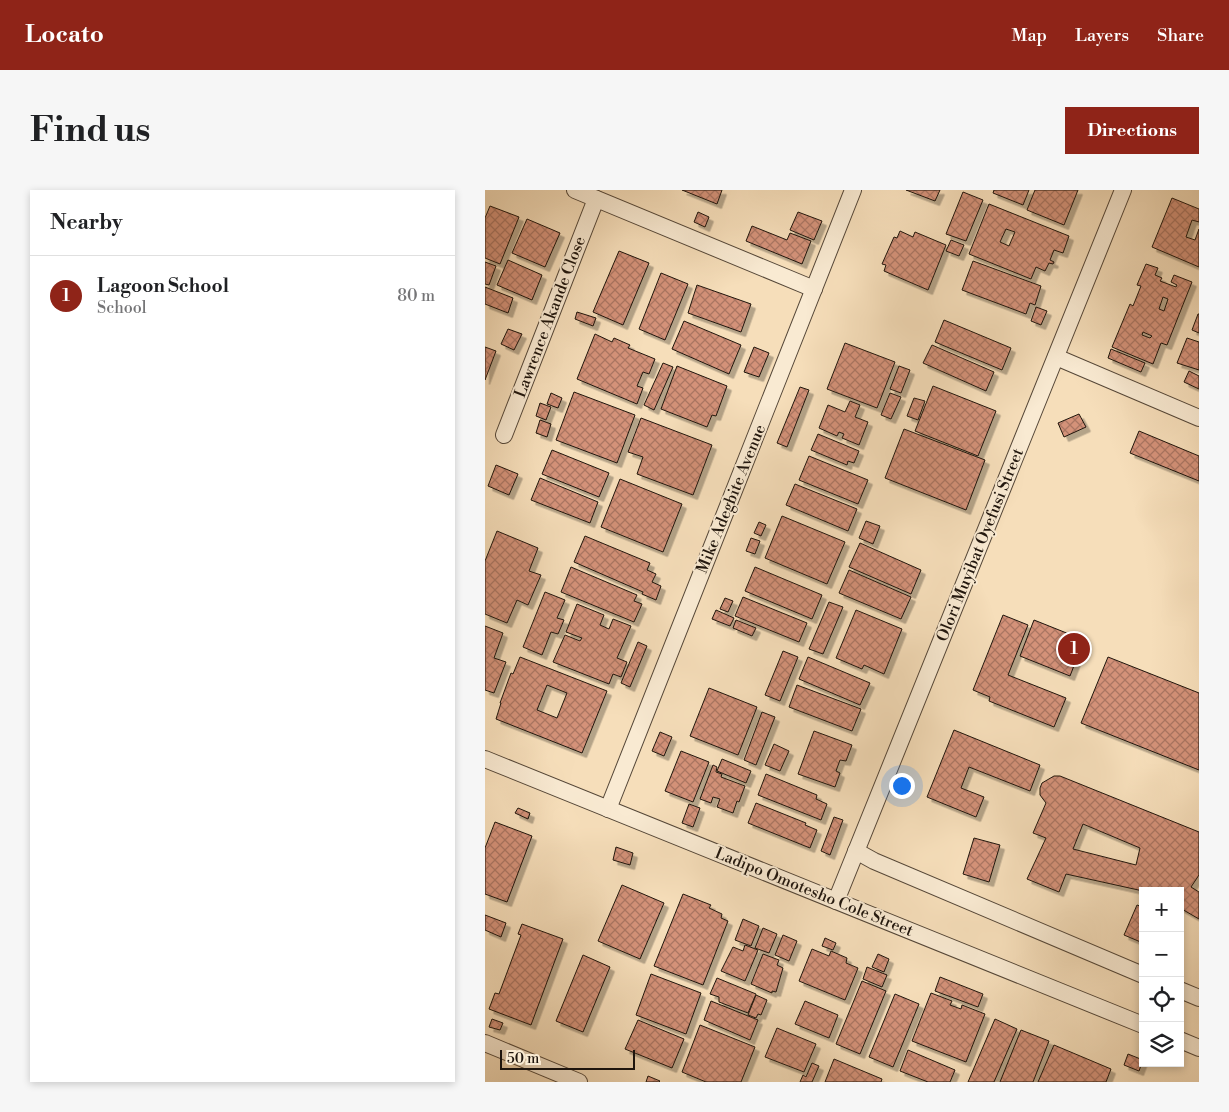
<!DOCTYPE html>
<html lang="en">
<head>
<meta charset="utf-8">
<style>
  :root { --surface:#fff; --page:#f6f6f6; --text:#202124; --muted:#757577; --line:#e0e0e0; --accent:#8f2418 }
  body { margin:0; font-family:"Libre Bodoni",serif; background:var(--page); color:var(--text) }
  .controls { position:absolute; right:15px; bottom:15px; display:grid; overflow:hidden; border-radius:0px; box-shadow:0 2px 8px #0003 }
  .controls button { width:45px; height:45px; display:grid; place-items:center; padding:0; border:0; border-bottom:1px solid var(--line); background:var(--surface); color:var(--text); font:25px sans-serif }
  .scale { position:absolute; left:15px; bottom:12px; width:135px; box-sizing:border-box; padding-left:5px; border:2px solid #1f150d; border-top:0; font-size:14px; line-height:18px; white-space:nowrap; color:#1f150d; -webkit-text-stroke:4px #f9ead2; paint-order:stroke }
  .you { position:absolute; left:416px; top:595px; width:18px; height:18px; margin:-12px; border:4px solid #fff; border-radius:50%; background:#1a73e8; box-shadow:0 0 0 8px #1a73e833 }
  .badge { display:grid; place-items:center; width:32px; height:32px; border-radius:50%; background:var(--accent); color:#fff; font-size:16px; font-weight:700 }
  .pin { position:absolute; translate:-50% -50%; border:2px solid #fff; box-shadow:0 1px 5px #0006 }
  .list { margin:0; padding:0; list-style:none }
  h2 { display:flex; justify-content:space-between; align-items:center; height:65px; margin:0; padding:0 20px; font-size:21px }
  h2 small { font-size:16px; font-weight:400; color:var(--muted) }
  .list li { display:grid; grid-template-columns:32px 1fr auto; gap:15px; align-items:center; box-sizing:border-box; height:80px; padding:0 20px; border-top:1px solid var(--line) }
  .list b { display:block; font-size:19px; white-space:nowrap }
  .list p { margin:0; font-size:16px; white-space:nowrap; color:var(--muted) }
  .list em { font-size:16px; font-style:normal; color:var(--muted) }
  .icon { flex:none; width:28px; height:28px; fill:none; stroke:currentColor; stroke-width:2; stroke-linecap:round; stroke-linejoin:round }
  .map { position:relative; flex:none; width:714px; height:892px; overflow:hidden; border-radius:0px }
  header { display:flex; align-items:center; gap:30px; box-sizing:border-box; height:70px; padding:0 25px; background:var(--accent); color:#fff }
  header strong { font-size:24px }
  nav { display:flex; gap:28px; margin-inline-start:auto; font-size:18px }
  .intro { display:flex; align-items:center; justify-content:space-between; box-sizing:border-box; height:120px; padding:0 30px }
  h1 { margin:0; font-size:35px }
  .button { padding:12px 22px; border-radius:0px; background:var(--accent); color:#fff; font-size:18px; font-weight:700 }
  main { display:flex; gap:30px; padding:0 30px }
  aside { flex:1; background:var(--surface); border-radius:0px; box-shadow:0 2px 8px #0003 }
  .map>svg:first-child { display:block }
  .building { fill:url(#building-cross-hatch); stroke:#1f150d; fill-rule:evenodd; filter:url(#shadow) }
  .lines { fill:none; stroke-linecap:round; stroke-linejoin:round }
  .minor-casing { stroke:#554738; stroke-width:18 }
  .minor { stroke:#f9ead2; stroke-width:16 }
  .labels { text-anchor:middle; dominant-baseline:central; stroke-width:4; stroke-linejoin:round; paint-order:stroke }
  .street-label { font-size:16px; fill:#1f150d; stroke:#f9ead2 }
</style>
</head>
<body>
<header>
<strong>Locato</strong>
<nav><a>Map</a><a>Layers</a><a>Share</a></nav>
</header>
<div class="intro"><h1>Find us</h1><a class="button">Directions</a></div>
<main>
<aside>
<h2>Nearby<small></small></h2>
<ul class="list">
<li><span class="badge">1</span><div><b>Lagoon School</b><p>School</p></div><em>80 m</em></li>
</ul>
</aside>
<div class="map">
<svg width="714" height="892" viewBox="0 0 714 892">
  <defs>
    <pattern id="building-cross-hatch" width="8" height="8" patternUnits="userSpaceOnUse" patternTransform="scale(1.25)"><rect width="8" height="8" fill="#d49279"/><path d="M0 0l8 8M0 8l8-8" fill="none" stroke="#ab7662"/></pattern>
    <filter id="shadow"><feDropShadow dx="4.5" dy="4.5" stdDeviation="0" flood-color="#0004"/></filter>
  </defs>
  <rect width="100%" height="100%" fill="#f6deba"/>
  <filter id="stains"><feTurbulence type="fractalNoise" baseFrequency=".004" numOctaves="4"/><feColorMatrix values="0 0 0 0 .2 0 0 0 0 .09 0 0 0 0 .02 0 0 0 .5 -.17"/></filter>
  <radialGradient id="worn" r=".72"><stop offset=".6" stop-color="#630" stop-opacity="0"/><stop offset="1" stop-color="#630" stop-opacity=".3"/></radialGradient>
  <!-- building -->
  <g class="building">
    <polygon points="197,0 237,0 232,14"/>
    <polygon points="421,0 455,0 450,11"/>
    <polygon points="509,0 544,0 538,15 508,3"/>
    <polygon points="550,0 593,0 579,35 542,20"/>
    <polygon points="478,2 498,10 481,51 461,44"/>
    <polygon points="687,8 714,19 714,32 707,30 701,47 710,50 714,39 714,77 667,57"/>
    <path d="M504,14L584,46L578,63L569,60L565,70L569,72L568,74L564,73L560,81L551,77L546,89L484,64ZM521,39L530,42L524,56L515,52Z"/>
    <polygon points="5,16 34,27 15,74 0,68 0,28"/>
    <polygon points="213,22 224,27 220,37 209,32"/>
    <polygon points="313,22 337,31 329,50 305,40"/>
    <polygon points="42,29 75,43 60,77 27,63"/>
    <polygon points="267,36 302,50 305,43 326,51 317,74 261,51"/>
    <polygon points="415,41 428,47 430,42 461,55 443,100 399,81 401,75 397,74 409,47 412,48"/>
    <polygon points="466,50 479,55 474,66 461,61"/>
    <polygon points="134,61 164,73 138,135 108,122"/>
    <polygon points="23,70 57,85 47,110 12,95"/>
    <polygon points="488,71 556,96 550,115 545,113 541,124 477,100"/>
    <polygon points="0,72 11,76 4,95 0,94"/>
    <path d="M661,74L673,78L670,85L677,88L675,91L691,97L692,95L686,92L689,85L707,92L682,155L676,153L668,174L627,157L645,114L648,116L656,96L652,95ZM678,107L683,109L679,121L674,119ZM658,142L667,146L665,148L657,145Z"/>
    <polygon points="176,83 203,94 180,150 154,139"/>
    <polygon points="212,95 266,114 256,142 203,123"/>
    <polygon points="0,97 28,108 23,123 0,114"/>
    <polygon points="551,117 562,121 556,135 546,131"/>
    <polygon points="92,122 111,128 108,136 90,129"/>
    <polygon points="713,124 714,124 714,143 707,140"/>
    <polygon points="459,130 526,158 517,180 450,152"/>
    <polygon points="199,131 256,155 244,184 187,159"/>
    <polygon points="23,139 37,144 29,160 16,154"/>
    <polygon points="110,144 127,152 129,148 145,155 143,158 170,169 164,184 158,182 152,196 158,198 152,214 92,189"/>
    <polygon points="702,148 714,152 714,180 692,173"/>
    <polygon points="360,153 410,172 392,218 342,199"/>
    <polygon points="447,155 509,182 501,201 438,173"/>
    <polygon points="0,157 11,161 0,190"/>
    <polygon points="269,157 284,163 274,187 259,182"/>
    <polygon points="626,159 660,173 656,182 623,168"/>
    <polygon points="178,173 188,177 169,220 159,215"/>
    <polygon points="192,176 242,196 231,226 227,225 222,237 176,219"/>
    <polygon points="414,176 425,180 416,203 405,199"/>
    <polygon points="704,181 714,186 714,199 699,192"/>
    <polygon points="448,196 511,221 493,266 430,241"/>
    <polygon points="315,197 324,200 302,257 292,253"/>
    <polygon points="89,202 150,225 132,273 71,250"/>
    <polygon points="66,203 77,208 73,218 62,214"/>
    <polygon points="405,203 416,207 406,229 396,225"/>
    <polygon points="429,208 440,211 433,230 422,226"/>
    <polygon points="365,211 375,215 370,227 383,232 374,255 357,248 359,244 354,242 352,246 334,238 343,215 360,222"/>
    <polygon points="55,213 66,217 61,230 51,226"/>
    <polygon points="594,224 601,237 579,247 573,233"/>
    <polygon points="156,228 227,255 208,305 152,284 158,267 143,262"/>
    <polygon points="55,230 66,234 62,247 51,243"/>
    <polygon points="419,239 500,270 481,320 400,288"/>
    <polygon points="654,241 714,266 714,291 645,263"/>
    <polygon points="333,244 374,261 369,273 363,271 362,275 326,260"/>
    <polygon points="67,260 124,283 114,307 57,284"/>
    <polygon points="324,266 383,290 373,314 314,290"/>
    <polygon points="11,275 33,284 24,305 3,296"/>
    <polygon points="55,288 113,312 105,333 46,310"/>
    <polygon points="135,289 197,314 178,362 116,337"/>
    <polygon points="310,294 372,319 363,341 301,315"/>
    <polygon points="297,326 360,352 342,394 280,368"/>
    <polygon points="381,331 395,336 388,354 374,348"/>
    <polygon points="274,332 281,335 276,346 269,343"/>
    <polygon points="12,341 53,358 44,381 56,385 43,415 32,410 22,433 0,424 0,371"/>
    <polygon points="100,346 165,373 162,380 171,384 167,392 176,396 171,410 157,404 158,402 89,372"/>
    <polygon points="266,348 275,351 270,364 261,361"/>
    <polygon points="375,353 436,380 426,404 364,377"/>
    <polygon points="86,377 152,405 149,411 157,414 149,432 76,402"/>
    <polygon points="270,377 337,405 327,429 260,401"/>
    <polygon points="364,380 426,407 416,429 354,403"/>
    <polygon points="60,402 80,410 72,428 79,430 73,444 66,442 57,465 38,457"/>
    <polygon points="258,407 322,433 314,452 250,426"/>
    <polygon points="240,408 248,411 243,422 235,419"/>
    <polygon points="344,412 358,417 338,464 324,459"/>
    <polygon points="92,414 119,425 115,435 124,439 128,429 146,436 132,468 142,472 136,487 128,484 124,494 68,472 80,445 95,451 97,448 81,442"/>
    <polygon points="231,420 249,428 245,436 227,429"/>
    <polygon points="371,420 417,439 399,484 379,475 377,479 351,468"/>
    <polygon points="518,425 543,435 523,485 581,508 569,537 504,511 505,507 488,500"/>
    <polygon points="251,430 271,438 267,446 248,438"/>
    <polygon points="549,430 599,450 585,486 535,466"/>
    <polygon points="0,436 18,443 9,468 21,472 9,503 0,500"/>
    <polygon points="153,452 162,456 145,497 136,493"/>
    <polygon points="298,461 313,467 295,511 280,505"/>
    <path d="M35,467L122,501L97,563L11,529L16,513H15L26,483L28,484ZM62,495L82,503L72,528L52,520Z"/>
    <polygon points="323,467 385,493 375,515 314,489"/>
    <polygon points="623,467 714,503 714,580 596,533"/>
    <polygon points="312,495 376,519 367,541 304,517"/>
    <polygon points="224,498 272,517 253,565 205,546"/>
    <polygon points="277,522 290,527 271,575 259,570"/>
    <polygon points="469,540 555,575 545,601 484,577 476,598 499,607 491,627 442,607"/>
    <polygon points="329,541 367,555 361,571 355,570 351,581 355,583 350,597 313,584"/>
    <polygon points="175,542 187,547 179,566 167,561"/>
    <polygon points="289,554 304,561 295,581 280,575"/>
    <polygon points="196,561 224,572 208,612 180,601"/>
    <polygon points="237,569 266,581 261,593 232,581"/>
    <polygon points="228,575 232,577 231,582 237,584 236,587 260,596 254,612 252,611 248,623 232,617 235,609 228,607 226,613 215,609"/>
    <polygon points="281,584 332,605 331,609 342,614 336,630 273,605"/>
    <path d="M569,586H575L714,642V685L706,697L714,702V729L695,718V701H658L581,684L574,702L542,689L561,648L548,643L561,613L555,605V598L557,593ZM598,634L655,658L651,675L588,659Z"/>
    <polygon points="271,613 321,633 320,635 332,640 325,658 263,633"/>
    <polygon points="204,614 215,618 208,637 197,633"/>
    <polygon points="33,618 45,623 43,629 30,623"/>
    <polygon points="349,627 358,630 345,665 336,661"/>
    <polygon points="10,632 47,646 22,712 0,704 0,658"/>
    <polygon points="489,648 515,655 504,692 478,684"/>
    <polygon points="131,657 148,663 145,675 128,670"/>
    <polygon points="137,695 179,713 155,769 113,751"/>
    <polygon points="198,704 226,715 224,718 237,724 236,728 243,731 218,795 169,776"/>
    <polygon points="652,715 658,717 658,753 639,745"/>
    <polygon points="0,725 21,733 16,747 0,740"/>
    <polygon points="258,729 274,736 266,756 250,750"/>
    <polygon points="37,734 78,749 46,835 4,819 10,803 14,804 36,745 33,744"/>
    <polygon points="278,738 292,744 284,763 270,758"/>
    <polygon points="298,745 312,751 304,771 290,765"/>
    <polygon points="340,748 351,753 348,760 337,756"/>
    <polygon points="260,755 273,760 260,791 236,781 248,757 258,761"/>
    <polygon points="327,759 344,766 346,761 362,768 361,773 373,778 360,810 314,791"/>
    <polygon points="278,764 294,770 292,775 298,778 291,802 287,801 287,803 266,794"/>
    <polygon points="393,764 404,769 399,782 387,777"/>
    <polygon points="98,765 125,777 98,842 71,831"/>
    <polygon points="382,777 402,785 397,797 378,789"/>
    <polygon points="166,784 216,803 201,844 151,825"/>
    <polygon points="455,787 498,804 493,817 450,801"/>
    <polygon points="232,788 271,804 263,823 234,812 234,807 225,804"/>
    <polygon points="377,791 401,801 375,864 351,854"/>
    <polygon points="446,803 467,811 465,815 476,819 477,815 500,824 481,872 427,851"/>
    <polygon points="410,804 434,814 408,877 384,867"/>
    <polygon points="271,805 282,810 276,825 273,824 271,828 263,825"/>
    <polygon points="226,811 273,830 265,850 219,830"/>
    <polygon points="320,811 353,825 344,848 310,834"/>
    <polygon points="7,829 18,833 15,840 4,837"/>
    <polygon points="510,829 532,839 509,892 483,892"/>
    <polygon points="153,830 199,849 187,878 140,859"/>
    <polygon points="215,835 270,857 256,892 221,892 197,882"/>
    <polygon points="292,838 331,854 319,882 280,867"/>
    <polygon points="536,840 564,851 548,892 515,892"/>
    <polygon points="569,855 626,879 621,892 553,892"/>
    <polygon points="423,860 470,880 465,892 443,892 415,881"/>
    <polygon points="643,864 658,870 654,881 639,875"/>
    <polygon points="349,869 397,889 396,892 340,892"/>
    <polygon points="327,873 334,876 327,892 315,892 318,885 321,887"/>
    <polygon points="163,886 175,891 174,892 161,892"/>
  </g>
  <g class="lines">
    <defs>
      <g id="minor">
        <polyline points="90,0 329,99"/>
        <polyline points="571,167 714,228"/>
        <polyline points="19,245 111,9"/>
        <polyline points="0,569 658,835"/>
        <polyline points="123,619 368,0"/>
        <polyline points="371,661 389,671 658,785"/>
        <polyline points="351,711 638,0"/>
        <polyline points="695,800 714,808"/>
        <polyline points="695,850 714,858"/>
        <polyline points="0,853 94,892"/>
      </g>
    </defs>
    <!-- minor casing -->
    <use href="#minor" class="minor-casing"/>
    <!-- minor -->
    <use href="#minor" class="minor"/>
  </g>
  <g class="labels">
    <!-- street labels -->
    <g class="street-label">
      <text transform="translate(65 127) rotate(-69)">Lawrence Akande Close</text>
      <text transform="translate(246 309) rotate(-68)">Mike Adegbite Avenue</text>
      <text transform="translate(495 355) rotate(-68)">Olori Muyibat Oyefusi Street</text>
      <text transform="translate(329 702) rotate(22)">Ladipo Omotesho Cole Street</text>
    </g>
  </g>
  <rect width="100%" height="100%" filter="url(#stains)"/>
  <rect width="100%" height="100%" fill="url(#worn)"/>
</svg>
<div class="controls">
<button>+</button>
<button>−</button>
<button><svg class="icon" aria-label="locate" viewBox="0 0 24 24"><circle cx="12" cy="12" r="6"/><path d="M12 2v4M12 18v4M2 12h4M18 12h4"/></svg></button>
<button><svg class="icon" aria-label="layers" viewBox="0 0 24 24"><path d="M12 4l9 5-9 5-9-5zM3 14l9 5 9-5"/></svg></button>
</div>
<div class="scale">50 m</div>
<div class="you"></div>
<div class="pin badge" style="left:589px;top:459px">1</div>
</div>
</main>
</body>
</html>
